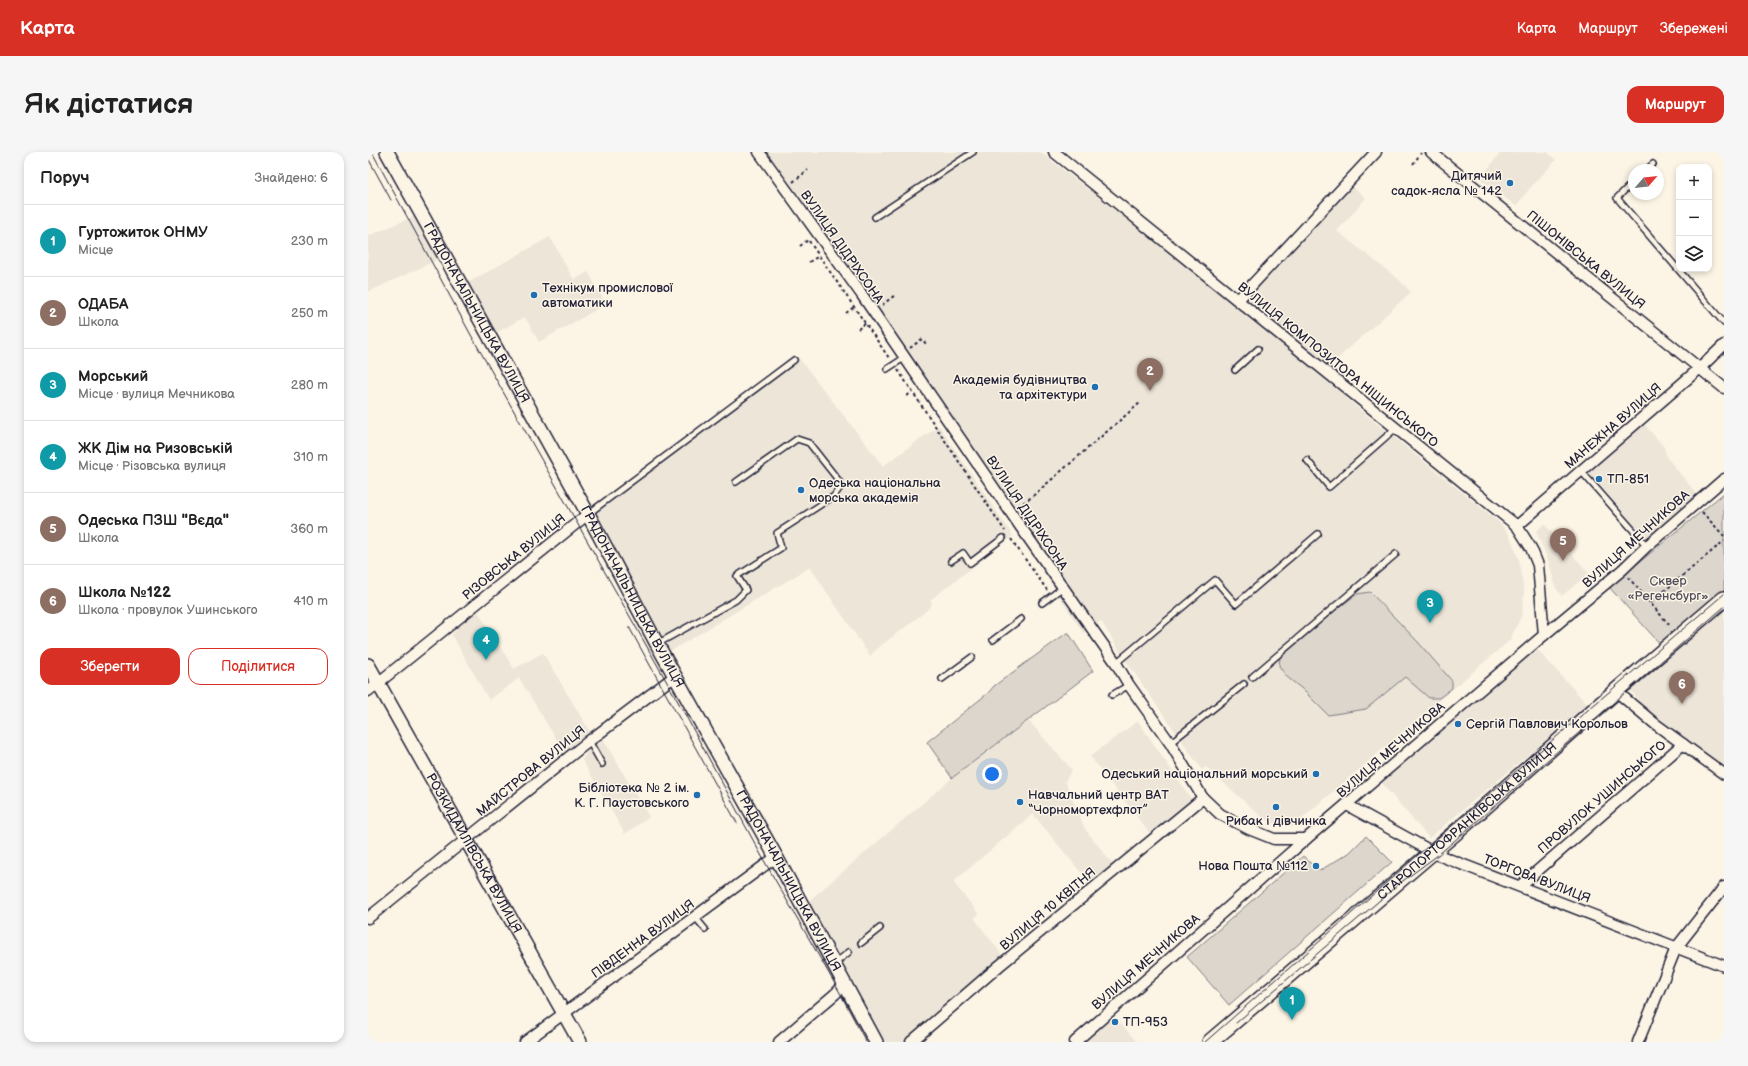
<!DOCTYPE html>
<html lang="uk">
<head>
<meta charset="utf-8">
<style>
  :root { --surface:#fff; --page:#f6f6f6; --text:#222; --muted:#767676; --line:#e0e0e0; --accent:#d93025 }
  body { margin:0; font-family:"Balsamiq Sans",sans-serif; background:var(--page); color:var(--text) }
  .controls { position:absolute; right:12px; top:12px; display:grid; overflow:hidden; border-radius:8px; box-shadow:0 2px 6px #0003 }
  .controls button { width:36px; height:36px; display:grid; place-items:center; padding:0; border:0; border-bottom:1px solid var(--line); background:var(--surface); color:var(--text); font:20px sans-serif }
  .compass { position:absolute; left:1260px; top:12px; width:36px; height:36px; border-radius:50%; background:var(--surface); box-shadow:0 2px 6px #0003; rotate:62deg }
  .you { position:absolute; left:624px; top:622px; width:14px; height:14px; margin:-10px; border:3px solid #fff; border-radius:50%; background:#1a73e8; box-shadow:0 0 0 6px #1a73e833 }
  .badge { display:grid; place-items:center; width:26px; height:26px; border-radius:50%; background:var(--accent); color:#fff; font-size:13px; font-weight:700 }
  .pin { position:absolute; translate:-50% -33px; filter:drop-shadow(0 1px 2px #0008) }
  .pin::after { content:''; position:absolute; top:21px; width:14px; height:12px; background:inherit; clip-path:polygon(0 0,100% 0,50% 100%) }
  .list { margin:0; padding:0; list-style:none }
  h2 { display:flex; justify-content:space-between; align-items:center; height:52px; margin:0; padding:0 16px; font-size:17px }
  h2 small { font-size:13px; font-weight:400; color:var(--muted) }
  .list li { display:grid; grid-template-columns:26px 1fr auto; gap:12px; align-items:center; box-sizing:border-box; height:72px; padding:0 16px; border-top:1px solid var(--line) }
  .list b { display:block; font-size:15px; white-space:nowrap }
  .list p { margin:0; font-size:13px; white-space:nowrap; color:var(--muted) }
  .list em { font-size:13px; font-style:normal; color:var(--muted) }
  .actions { display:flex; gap:8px; padding:12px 16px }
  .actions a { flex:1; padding:9px 0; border:1px solid var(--accent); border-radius:12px; text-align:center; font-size:14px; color:var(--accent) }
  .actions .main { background:var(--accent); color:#fff }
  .icon { flex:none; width:22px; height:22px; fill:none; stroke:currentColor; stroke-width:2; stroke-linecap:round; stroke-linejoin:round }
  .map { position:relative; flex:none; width:1356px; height:890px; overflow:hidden; border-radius:12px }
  header { display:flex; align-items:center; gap:24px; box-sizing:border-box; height:56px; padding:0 20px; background:var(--accent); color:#fff }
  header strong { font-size:19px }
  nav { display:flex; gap:22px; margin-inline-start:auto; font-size:14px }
  .intro { display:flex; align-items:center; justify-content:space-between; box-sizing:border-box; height:96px; padding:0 24px }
  h1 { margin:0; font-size:28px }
  .button { padding:10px 18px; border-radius:12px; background:var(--accent); color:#fff; font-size:14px; font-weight:700 }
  main { display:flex; gap:24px; padding:0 24px }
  aside { flex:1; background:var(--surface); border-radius:12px; box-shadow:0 2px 6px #0003 }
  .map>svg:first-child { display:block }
  .built { fill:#ece5d8 }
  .green { fill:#dcd6cc; stroke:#7f7c84 }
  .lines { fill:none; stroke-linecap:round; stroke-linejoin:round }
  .service-casing { stroke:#22223b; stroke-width:8 }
  .minor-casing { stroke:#22223b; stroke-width:13 }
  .tertiary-casing { stroke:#22223b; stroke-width:16 }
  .secondary-casing { stroke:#22223b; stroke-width:18 }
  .path { stroke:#22223b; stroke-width:2; stroke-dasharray:3 3; stroke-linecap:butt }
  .service { stroke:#fcf5e5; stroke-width:5 }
  .minor { stroke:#fcf5e5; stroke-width:10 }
  .tertiary { stroke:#fcf5e5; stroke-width:13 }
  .secondary { stroke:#fcf5e5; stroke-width:15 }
  .tram { stroke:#22223b; stroke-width:1 }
  .poi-dot { fill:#1f6fb2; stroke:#fcf5e5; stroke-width:1.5 }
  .labels { text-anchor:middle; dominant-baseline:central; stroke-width:3; stroke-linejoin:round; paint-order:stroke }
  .poi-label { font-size:13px; fill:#22223b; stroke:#fcf5e5; text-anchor:start }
  .street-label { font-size:13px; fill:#22223b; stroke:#fcf5e5 }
  .park-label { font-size:13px; fill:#504f5f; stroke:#fcf5e5 }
</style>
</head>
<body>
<header>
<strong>Карта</strong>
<nav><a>Карта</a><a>Маршрут</a><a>Збережені</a></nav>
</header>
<div class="intro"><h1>Як дістатися</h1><a class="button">Маршрут</a></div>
<main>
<aside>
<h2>Поруч<small>Знайдено: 6</small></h2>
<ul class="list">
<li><span class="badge" style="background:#0f9aa8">1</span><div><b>Гуртожиток ОНМУ</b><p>Місце</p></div><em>230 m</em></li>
<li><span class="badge" style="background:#8d6e63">2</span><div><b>ОДАБА</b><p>Школа</p></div><em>250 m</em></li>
<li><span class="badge" style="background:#0f9aa8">3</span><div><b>Морський</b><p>Місце · вулиця Мечникова</p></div><em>280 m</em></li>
<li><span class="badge" style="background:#0f9aa8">4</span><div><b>ЖК Дім на Ризовській</b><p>Місце · Різовська вулиця</p></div><em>310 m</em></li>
<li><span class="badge" style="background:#8d6e63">5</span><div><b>Одеська ПЗШ &quot;Вєда&quot;</b><p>Школа</p></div><em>360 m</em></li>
<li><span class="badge" style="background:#8d6e63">6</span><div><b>Школа №122</b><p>Школа · провулок Ушинського</p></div><em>410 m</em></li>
</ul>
<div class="actions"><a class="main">Зберегти</a><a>Поділитися</a></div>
</aside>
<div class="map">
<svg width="1356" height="890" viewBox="0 0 1356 890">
  <rect width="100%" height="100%" fill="#fcf5e5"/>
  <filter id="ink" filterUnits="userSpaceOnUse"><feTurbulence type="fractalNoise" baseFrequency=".025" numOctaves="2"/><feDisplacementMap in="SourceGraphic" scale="8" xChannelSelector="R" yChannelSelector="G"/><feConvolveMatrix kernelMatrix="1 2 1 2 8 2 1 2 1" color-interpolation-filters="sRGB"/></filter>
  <g filter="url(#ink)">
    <!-- built -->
    <g class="built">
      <polygon points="396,0 672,0 935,203 933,206 997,262 1131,370 1141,383 1146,394 1152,411 1156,441 1154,462 1142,488 925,674 912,674 895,666 838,615 834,618 756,506 733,469 715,481 493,135 466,98 467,95 462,92"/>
      <polygon points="1133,0 1179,0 1188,8 1162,36 1148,54 1112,27"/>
      <polygon points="980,31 998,46 969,79 1030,127 1043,140 957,218 871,148"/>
      <polygon points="52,62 75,105 0,140 0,84"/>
      <polygon points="182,85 206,128 220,120 238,152 171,190 157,165 122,184 94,134"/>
      <polygon points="430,205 515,314 571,274 645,384 562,448 564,452 558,459 511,495 502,504 442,415 296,503 220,363"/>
      <polygon points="1276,272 1296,295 1299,306 1332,346 1281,390 1220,320"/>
      <polygon points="1176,372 1221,421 1194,444 1188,436 1180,408 1168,379"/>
      <polygon points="1356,450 1356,621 1287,571 1259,533"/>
      <polygon points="107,455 146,517 175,501 225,585 232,582 281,665 257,682 214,608 220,598 203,611 151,526 121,548 84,483"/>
      <polygon points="1165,493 1220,553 1061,686 1010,627"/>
      <polygon points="660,568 704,618 697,629 717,677 746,714 724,734 665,662 585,730 611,762 606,766 638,808 542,890 509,890 435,754 584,626"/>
      <polygon points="770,569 824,648 783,683 722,604"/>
      <polygon points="745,863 769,890 713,890"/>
    </g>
    <!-- green -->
    <g class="green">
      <polygon points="1356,341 1356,439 1293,493 1241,435"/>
      <polygon points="1002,440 1050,490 1084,529 1084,536 1071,546 1061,546 1037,525 998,557 960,563 934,537 919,525 911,514 912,505 965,460 989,442"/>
      <polygon points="700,480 725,519 584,626 559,590 620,541 626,534"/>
      <polygon points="998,684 1024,710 861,853 819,805 935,704 951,719 981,701"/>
    </g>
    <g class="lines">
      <defs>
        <g id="service">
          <polyline points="1278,18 1285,12"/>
          <polyline points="1266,29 1249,46 1356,171"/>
          <polyline points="507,65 605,0"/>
          <polyline points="519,217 536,206"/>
          <polyline points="867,218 890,197"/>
          <polyline points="939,308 961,335 1028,276"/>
          <polyline points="1213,319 1279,394"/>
          <polyline points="220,362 426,208"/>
          <polyline points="583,409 595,401 602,411 635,386"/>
          <polyline points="674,451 694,436"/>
          <polyline points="625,488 653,467"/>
          <polyline points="289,492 368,448 378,438 369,424 413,396 409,381 466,344 471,337 471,329 441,291 429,287 368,330"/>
          <polyline points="748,511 847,428 868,452 950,382"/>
          <polyline points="884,525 1028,402"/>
          <polyline points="574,527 604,505"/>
          <polyline points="744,543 761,533"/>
          <polyline points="221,589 234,612"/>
          <polyline points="802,591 876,532"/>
          <polyline points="327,765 337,777"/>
          <polyline points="493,791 512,776"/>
          <polyline points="466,812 481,800"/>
        </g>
        <g id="minor">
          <polyline points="391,0 494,143 652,374 748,511 761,533 802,591 835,646 852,662 881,677 906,687 938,687"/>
          <polyline points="686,0 1149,374 1163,396 1170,413 1176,483"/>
          <polyline points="1063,0 1356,236"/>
          <polyline points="870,148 1008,0"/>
          <polyline points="1149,374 1332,216 1356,193"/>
          <polyline points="0,539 220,362"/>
          <polyline points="1248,539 1286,571 1356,622"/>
          <polyline points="979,653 1070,703 1356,814"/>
          <polyline points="1152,734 1315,592"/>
          <polyline points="0,766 221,589 307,524"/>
          <polyline points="157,890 408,705"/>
          <polyline points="411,890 467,842 477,832"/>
          <polyline points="543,890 631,814 835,646"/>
          <polyline points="707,890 938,687 1176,483 1254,418 1279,394 1356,327"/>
          <polyline points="1270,890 1308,796 1356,735"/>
        </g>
        <g id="tertiary">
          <path id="s1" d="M19,0L220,362L289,492L408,705L508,890"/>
          <path id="s2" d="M0,513L212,890"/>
        </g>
        <g id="secondary">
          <path id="s3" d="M842,890L1095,674L1248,539L1356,447"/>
        </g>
      </defs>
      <!-- service casing -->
      <use href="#service" class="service-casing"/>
      <!-- minor casing -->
      <use href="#minor" class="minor-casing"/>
      <!-- tertiary casing -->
      <use href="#tertiary" class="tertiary-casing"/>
      <!-- secondary casing -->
      <use href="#secondary" class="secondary-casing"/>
      <!-- path -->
      <g class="path">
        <polyline points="1045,12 1053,1"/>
        <polyline points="425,30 440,18"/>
        <polyline points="441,89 521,206"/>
        <polyline points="432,94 440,88"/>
        <polyline points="441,110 451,104"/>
        <polyline points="514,153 527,143"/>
        <polyline points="478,161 486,155"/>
        <polyline points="490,177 498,171"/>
        <polyline points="542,196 554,187 558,192"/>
        <polyline points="530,218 637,379"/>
        <polyline points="539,244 544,240"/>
        <polyline points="650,354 660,348 773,250"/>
        <polyline points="1334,360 1356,384"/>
        <polyline points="643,387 679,438"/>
        <polyline points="1260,425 1303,475"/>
        <polyline points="1282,451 1356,389"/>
      </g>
      <!-- service -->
      <use href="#service" class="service"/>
      <!-- minor -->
      <use href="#minor" class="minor"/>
      <!-- tertiary -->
      <use href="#tertiary" class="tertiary"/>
      <!-- secondary -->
      <use href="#secondary" class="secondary"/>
      <!-- tram -->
      <g class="tram">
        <polyline points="4,0 103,183 313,555 398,712 471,839 498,890"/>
        <polyline points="0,6 23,48"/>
        <polyline points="261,475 369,671"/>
        <polyline points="868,871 1032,731 1070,703 1356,455"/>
        <polyline points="837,890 1058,696 1356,442"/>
      </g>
    </g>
  </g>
  <!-- markers -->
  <g class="poi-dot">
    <circle cx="1142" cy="31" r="4"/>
    <circle cx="166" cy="143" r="4"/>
    <circle cx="727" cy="235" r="4"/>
    <circle cx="1231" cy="327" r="4"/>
    <circle cx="433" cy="338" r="4"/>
    <circle cx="1090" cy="572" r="4"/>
    <circle cx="948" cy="622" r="4"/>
    <circle cx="329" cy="643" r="4"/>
    <circle cx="652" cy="650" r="4"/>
    <circle cx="908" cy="655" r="4"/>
    <circle cx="948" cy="714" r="4"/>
    <circle cx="747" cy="870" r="4"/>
  </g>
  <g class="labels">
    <!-- poi labels -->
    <g class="poi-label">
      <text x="1134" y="24" text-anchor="end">Дитячий<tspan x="1134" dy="15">садок-ясла № 142</tspan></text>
      <text x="174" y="136">Технікум промислової<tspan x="174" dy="15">автоматики</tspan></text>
      <text x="719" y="228" text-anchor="end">Академія будівництва<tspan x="719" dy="15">та архітектури</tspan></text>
      <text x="1239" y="327">ТП-851</text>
      <text x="441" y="331">Одеська національна<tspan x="441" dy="15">морська академія</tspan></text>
      <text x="1098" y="572">Сергій Павлович Корольов</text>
      <text x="940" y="622" text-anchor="end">Одеський національний морський</text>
      <text x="321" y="636" text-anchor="end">Бібліотека № 2 ім.<tspan x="321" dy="15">К. Г. Паустовського</tspan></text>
      <text x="660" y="643">Навчальний центр ВАТ<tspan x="660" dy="15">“Чорномортехфлот”</tspan></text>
      <text x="908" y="669" text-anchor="middle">Рибак і дівчинка</text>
      <text x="940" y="714" text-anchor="end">Нова Пошта №112</text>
      <text x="755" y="870">ТП-953</text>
    </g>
    <!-- street labels -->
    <g class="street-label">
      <text transform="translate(474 95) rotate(55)">ВУЛИЦЯ ДІДРІХСОНА</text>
      <text transform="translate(1218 108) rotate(39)">ПІШОНІВСЬКА ВУЛИЦЯ</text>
      <text stroke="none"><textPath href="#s1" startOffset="184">ГРАДОНАЧАЛЬНИЦЬКА ВУЛИЦЯ</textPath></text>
      <text transform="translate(970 213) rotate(39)">ВУЛИЦЯ КОМПОЗИТОРА НІЩИНСЬКОГО</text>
      <text transform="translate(1245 274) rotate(-41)">МАНЕЖНА ВУЛИЦЯ</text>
      <text transform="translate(659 361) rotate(56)">ВУЛИЦЯ ДІДРІХСОНА</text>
      <text transform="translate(1268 387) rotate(-42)">ВУЛИЦЯ МЕЧНИКОВА</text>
      <text transform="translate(146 405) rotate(-39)">РІЗОВСЬКА ВУЛИЦЯ</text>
      <text stroke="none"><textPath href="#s1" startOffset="508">ГРАДОНАЧАЛЬНИЦЬКА ВУЛИЦЯ</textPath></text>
      <text transform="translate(1023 598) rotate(-41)">ВУЛИЦЯ МЕЧНИКОВА</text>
      <text transform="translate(163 619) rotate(-39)">МАЙСТРОВА ВУЛИЦЯ</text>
      <text transform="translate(1234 645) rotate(-41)">ПРОВУЛОК УШИНСЬКОГО</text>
      <text stroke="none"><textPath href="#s3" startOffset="339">СТАРОПОРТОФРАНКІВСЬКА ВУЛИЦЯ</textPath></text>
      <text stroke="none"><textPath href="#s2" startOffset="216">РОЗКИДАЙЛІВСЬКА ВУЛИЦЯ</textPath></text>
      <text transform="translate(1169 727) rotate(21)">ТОРГОВА ВУЛИЦЯ</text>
      <text stroke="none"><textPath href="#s1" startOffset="832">ГРАДОНАЧАЛЬНИЦЬКА ВУЛИЦЯ</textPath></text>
      <text transform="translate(680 757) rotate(-40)">ВУЛИЦЯ 10 КВІТНЯ</text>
      <text transform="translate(275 787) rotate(-36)">ПІВДЕННА ВУЛИЦЯ</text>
      <text transform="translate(778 810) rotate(-41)">ВУЛИЦЯ МЕЧНИКОВА</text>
    </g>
    <!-- park labels -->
    <g class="park-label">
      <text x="1300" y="429">Сквер<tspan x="1300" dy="15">«Регенсбург»</tspan></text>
    </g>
  </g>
</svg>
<div class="controls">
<button>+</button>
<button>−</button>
<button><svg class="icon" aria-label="layers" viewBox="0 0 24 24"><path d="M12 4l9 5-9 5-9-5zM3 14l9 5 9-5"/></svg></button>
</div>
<svg class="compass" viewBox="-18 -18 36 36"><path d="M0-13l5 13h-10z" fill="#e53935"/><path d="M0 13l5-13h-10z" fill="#767676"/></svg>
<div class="you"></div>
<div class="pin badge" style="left:924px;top:868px;background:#0f9aa8">1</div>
<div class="pin badge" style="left:782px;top:239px;background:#8d6e63">2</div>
<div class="pin badge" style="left:1062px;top:471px;background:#0f9aa8">3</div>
<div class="pin badge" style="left:118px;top:508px;background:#0f9aa8">4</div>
<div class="pin badge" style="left:1195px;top:409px;background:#8d6e63">5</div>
<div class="pin badge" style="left:1314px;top:552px;background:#8d6e63">6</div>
</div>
</main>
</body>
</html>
